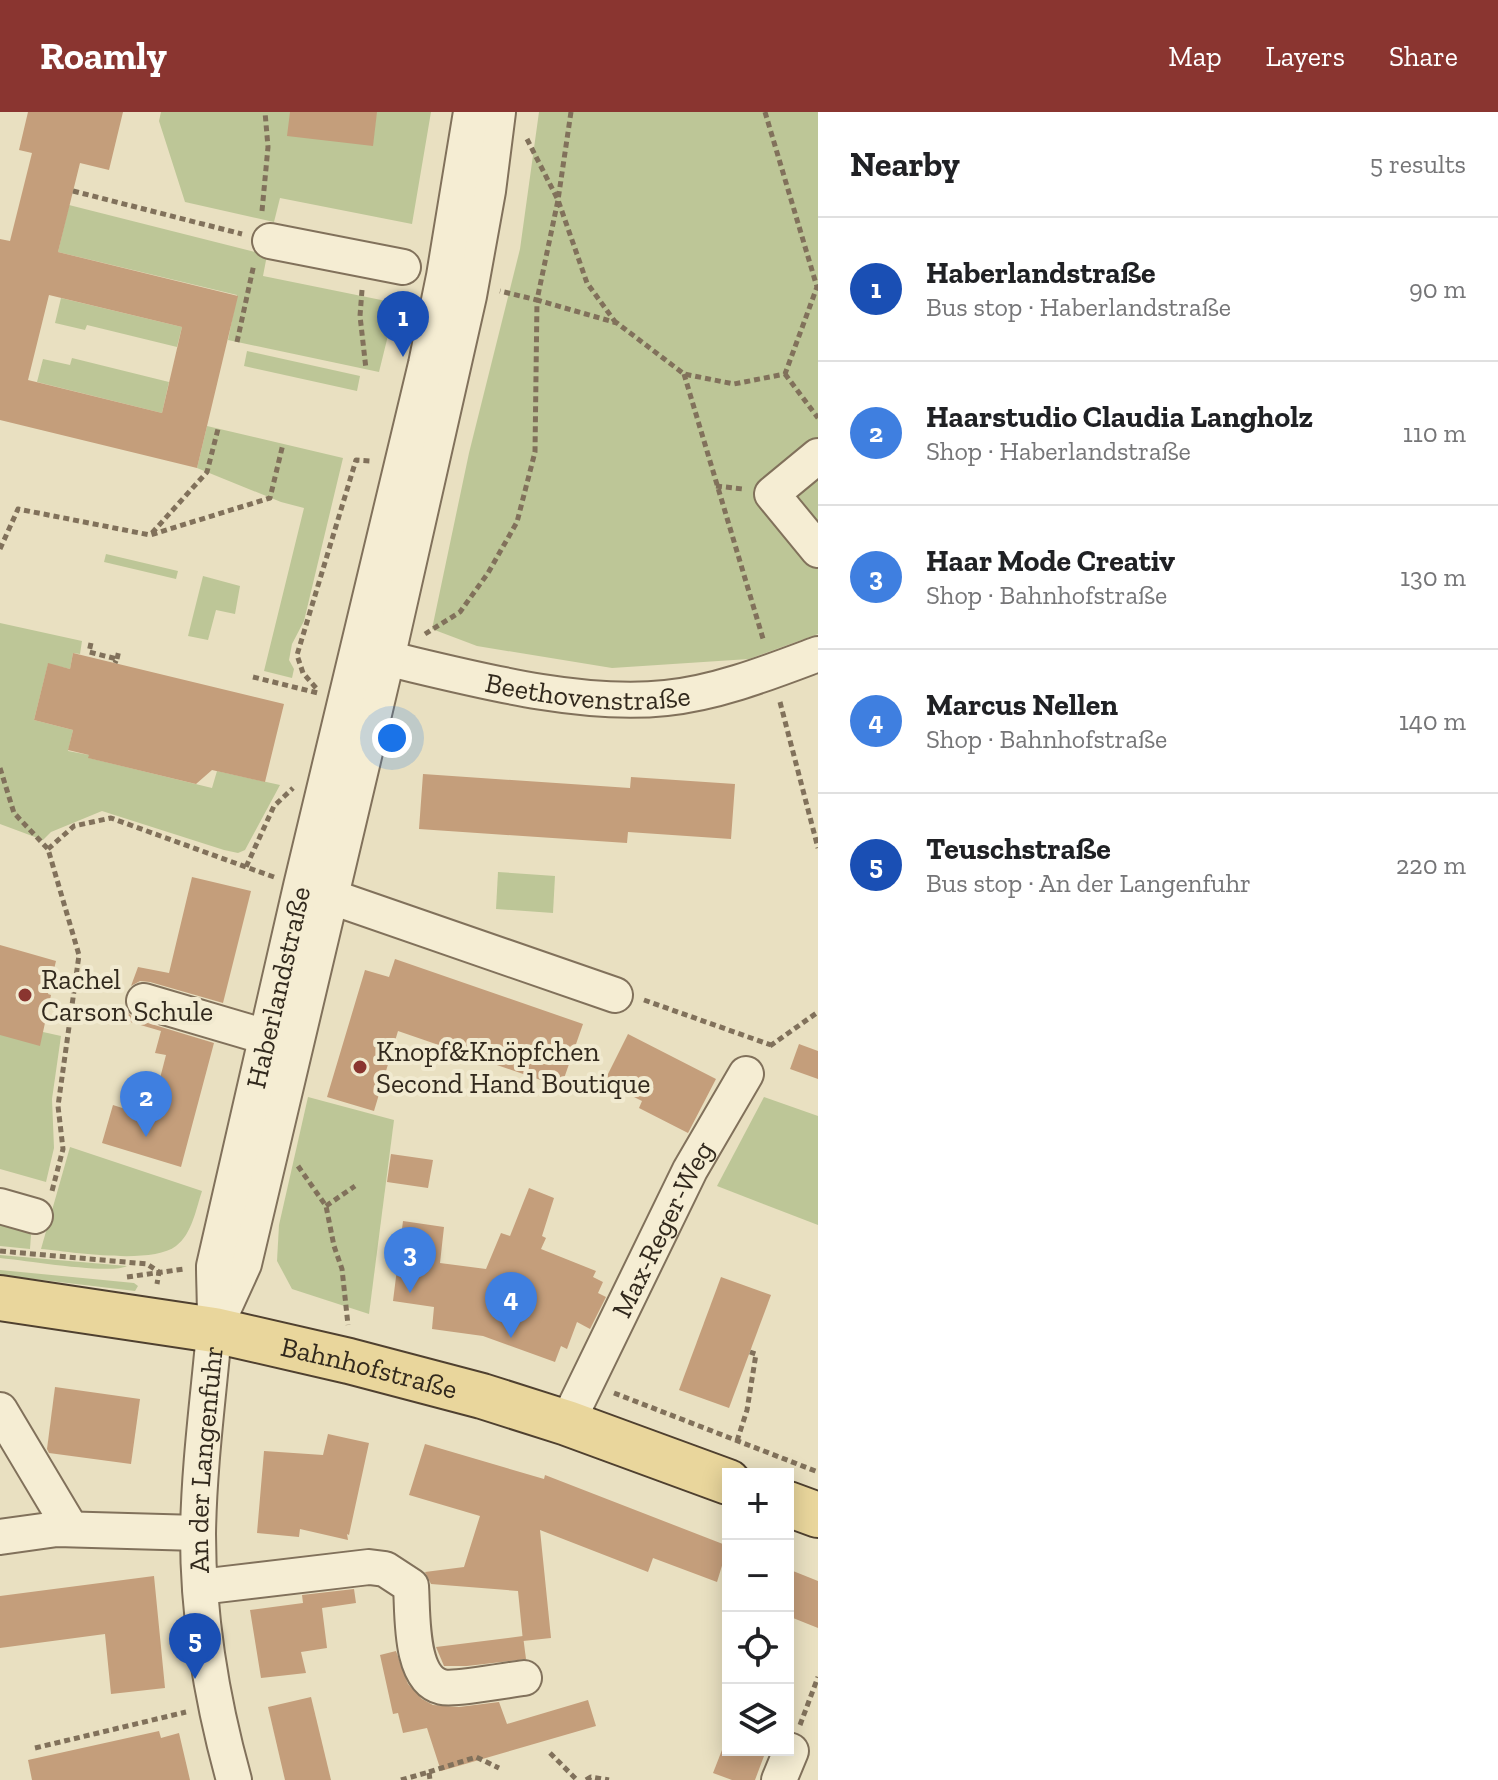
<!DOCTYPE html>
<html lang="en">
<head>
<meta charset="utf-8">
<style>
  :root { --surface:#fff; --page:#f6f6f6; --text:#202124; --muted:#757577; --line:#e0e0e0; --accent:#8a3530 }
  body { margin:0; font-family:"Zilla Slab",serif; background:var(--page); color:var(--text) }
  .controls { position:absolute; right:24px; bottom:24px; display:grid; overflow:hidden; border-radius:0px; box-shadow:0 4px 20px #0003 }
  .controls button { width:72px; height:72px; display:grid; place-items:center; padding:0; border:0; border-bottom:2px solid var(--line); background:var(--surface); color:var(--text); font:40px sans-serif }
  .you { position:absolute; left:392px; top:626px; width:28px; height:28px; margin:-20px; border:6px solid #fff; border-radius:50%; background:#1a73e8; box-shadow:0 0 0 12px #1a73e833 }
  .badge { display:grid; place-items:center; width:52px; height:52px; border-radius:50%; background:var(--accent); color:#fff; font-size:26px; font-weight:700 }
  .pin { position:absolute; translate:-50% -66px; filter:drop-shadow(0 2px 4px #0008) }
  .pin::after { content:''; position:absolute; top:42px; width:28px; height:24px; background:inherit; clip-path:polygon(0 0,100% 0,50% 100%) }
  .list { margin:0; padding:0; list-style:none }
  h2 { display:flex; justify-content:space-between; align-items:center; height:104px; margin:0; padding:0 32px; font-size:34px }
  h2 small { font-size:26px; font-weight:400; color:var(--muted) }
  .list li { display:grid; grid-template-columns:52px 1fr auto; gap:24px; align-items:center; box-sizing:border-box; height:144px; padding:0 32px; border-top:2px solid var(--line) }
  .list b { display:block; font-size:30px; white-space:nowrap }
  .list p { margin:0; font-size:26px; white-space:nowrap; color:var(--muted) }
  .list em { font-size:26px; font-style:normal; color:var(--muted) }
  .icon { flex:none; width:44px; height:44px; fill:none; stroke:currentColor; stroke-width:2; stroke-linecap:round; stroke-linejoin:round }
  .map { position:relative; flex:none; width:818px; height:1668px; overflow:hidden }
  header { display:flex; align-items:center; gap:48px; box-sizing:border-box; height:112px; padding:0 40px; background:var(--accent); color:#fff }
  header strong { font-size:38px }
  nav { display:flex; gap:44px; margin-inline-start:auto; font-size:28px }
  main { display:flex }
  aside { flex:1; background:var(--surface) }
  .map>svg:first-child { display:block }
  .green { fill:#bdc697 }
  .building { fill:#c49e7b; fill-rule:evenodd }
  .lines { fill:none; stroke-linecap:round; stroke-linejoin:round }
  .minor-casing { stroke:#81715b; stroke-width:38 }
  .major-casing { stroke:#4f402f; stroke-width:48 }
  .path { stroke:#81715b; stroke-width:5; stroke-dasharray:6 4; stroke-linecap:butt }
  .minor { stroke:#f5edd3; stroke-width:34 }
  .major { stroke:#e9d69c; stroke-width:44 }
  .poi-dot { fill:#8a3530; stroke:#f1ead0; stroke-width:3 }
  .labels { text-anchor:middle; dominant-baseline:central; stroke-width:8; stroke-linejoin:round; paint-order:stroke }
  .street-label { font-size:28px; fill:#32291d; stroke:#f1ead0 }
  .poi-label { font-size:28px; fill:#32291d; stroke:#f1ead0; text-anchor:start }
</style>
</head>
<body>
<header>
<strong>Roamly</strong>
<nav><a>Map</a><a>Layers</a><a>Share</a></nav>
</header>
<main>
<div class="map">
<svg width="818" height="1668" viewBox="0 0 818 1668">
  <rect width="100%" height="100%" fill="#e9e0c1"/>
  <!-- green -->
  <g class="green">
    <polygon points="161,0 431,0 412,112 280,86 274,110 185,90 159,9"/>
    <polygon points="539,0 818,0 818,522 749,547 612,556 477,534 432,517 469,341 520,137"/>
    <polygon points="69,93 267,143 263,164 396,191 379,260 228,228 237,183 58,140"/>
    <polygon points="61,186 182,215 177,235 87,213 85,218 55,211"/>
    <polygon points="247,239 360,264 357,279 244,254"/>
    <polygon points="72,246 169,270 162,301 37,270 43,247 70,253"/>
    <polygon points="207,314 343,346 304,509 292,532 289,548 294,557 292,566 264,559 304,396 281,390 197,356"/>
    <polygon points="106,442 178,459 176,467 104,450"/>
    <polygon points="203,464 240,474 235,502 216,498 208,528 188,524"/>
    <polygon points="0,511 82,529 80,542 73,541 70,557 48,552 34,608 73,618 68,639 89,643 89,646 212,676 217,659 280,673 245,738 238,741 224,738 102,699 51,720 43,728 0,712"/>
    <polygon points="498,760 555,764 553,801 496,797"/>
    <polygon points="43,920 61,924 52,987 54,1036 46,1070 0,1057 0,923"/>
    <polygon points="308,985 394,1008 369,1202 292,1177 277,1149 279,1113"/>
    <polygon points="764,985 818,1004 818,1113 717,1074"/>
    <path d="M70,1035L202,1079C196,1097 192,1122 176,1134C151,1153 73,1140 41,1137Z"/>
    <polygon points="0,1107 22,1113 31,1123 30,1137 0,1134"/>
    <path d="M0,1143L127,1154C111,1163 23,1148 0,1146Z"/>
    <polygon points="0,1158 134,1171 138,1174 135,1179 0,1163"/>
  </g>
  <!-- building -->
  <g class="building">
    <path d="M28,0H123L109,58L80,51L58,140L238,184L197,356L0,308V127L10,129L32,41L19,38ZM49,183L182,215L162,301L28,268Z"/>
    <polygon points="290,0 377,0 373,34 287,24"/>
    <polygon points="73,541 284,592 265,670 212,658 196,672 88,646 89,643 68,638 73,618 34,608 48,551 70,557"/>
    <polygon points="423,662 630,676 631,665 735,672 731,727 628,720 627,731 419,717"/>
    <polygon points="192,765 251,779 223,891 150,870 140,869 131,874 138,855 169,861"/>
    <polygon points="0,833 56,849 48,882 51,883 40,934 0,923"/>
    <polygon points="395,847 583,912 561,975 398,919 374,999 327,985 365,858 389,865"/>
    <polygon points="125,894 130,903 138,908 214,931 181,1055 102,1031 113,993 150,1005 166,943 155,941 161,919 120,907"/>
    <polygon points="628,922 716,967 688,1021 639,996 642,989 604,970"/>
    <polygon points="799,932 818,939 818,967 790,957"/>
    <polygon points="391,1042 433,1048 428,1076 387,1070"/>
    <polygon points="529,1076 554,1086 542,1124 546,1126 541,1137 596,1159 593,1165 603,1170 598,1181 606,1185 590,1217 577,1210 567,1237 561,1234 555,1250 483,1224 432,1217 434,1195 393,1189 403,1109 444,1115 440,1151 486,1157 501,1121 510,1124"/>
    <polygon points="721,1165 771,1183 729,1296 679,1278"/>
    <polygon points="55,1275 140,1287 131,1352 49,1341 47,1337"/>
    <polygon points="328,1322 369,1331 349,1423 347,1422 348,1428 300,1417 299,1425 257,1421 264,1339 323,1343"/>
    <polygon points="425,1332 544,1367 545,1363 728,1434 717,1470 653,1446 648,1460 540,1418 551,1526 523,1529 518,1479 431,1472 425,1460 464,1455 480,1404 409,1383"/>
    <polygon points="788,1457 818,1469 818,1516 788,1504"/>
    <polygon points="154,1464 165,1576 111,1582 105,1522 0,1536 0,1484"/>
    <polygon points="354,1477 356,1491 322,1496 327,1536 301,1540 306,1561 261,1566 250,1498 303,1491 302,1483"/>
    <polygon points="523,1524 526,1547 467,1554 444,1554 436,1535"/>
    <polygon points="396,1539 408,1572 422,1587 433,1593 459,1595 499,1590 507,1612 588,1588 596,1614 441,1659 427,1616 403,1621 398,1601 393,1602 380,1543"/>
    <polygon points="311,1585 331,1668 285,1668 268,1595"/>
    <polygon points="159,1619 161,1626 179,1621 190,1668 32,1668 28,1648"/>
    <polygon points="722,1638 747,1638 764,1644 755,1668 732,1668 713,1661"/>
  </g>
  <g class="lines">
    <defs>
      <g id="minor">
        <polyline points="270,129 403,155"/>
        <polyline points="818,344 772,382 818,438"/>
        <path id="s1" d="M364,541C457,562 571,596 666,586C717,581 770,560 818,542"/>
        <polyline points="329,784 615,883"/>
        <polyline points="144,889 266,925"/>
        <polyline points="0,1094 35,1104"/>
        <polyline points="219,1207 244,1152 387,547 469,184 488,79 498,0"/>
        <polyline points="0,1298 71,1417"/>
        <path id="s2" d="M567,1311L690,1058L746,962"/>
        <polyline points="0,1425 57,1417 198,1421"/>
        <path d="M200,1475L369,1455L385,1457L411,1474C413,1502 409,1567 442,1575C454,1578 508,1568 524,1566"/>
        <path id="s3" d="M234,1668C212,1589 198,1504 198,1422C199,1354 208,1288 214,1221C216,1199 214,1176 214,1154L301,774L426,252L444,164L471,0"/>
        <polyline points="779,1668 791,1639 788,1638"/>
      </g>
      <g id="major">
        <path id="s4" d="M0,1186L214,1218L349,1249L482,1284L567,1311L728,1370"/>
        <polyline points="788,1392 818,1403"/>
      </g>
    </defs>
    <!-- minor casing -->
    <use href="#minor" class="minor-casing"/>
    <!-- major casing -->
    <use href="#major" class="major-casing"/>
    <!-- path -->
    <g class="path">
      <polyline points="571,0 558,88 537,188 617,211 684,262 734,272 785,262"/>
      <polyline points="765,0 817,175 785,262"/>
      <polyline points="527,27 558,88 587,171 616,211"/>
      <polyline points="73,79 242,122"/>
      <polyline points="262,99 268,35 265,0"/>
      <polyline points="362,178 360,204 366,257"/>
      <polyline points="237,230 254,152"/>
      <polyline points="684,262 764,530"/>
      <polyline points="785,262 818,306"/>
      <polyline points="716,374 743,377"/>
      <polyline points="152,421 207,360 218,317"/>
      <polyline points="0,437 18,397 150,423 270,386 283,332"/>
      <polyline points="425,522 460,500 488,461 517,410 535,340 537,188 500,179"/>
      <polyline points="91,531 89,540 117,547 115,551"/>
      <polyline points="117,547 119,538"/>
      <polyline points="253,565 318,581"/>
      <polyline points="316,576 303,561 297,543 356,348 371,349"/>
      <polyline points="780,590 818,736"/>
      <polyline points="0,656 14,701 48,737 79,843 58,994 63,1037 52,1079"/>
      <polyline points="48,737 74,714 111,706 246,755"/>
      <polyline points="274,765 246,755 274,694 293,676"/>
      <polyline points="644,888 771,933"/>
      <polyline points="770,934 818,900"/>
      <polyline points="298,1054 326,1094 334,1134 342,1157 348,1213"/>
      <polyline points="326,1094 355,1074"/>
      <polyline points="0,1139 147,1152 159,1160 157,1172"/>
      <polyline points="127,1165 184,1157"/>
      <polyline points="614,1281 818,1360"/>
      <polyline points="737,1329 747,1298 756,1242 750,1240"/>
      <polyline points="800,1613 818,1565"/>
      <polyline points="35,1636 186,1600"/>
      <polyline points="550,1641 577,1668"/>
      <polyline points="429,1660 476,1645 499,1656"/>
      <polyline points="401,1668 429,1660 430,1668"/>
      <polyline points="586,1668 591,1665 609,1668"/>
    </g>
    <!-- minor -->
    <use href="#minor" class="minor"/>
    <!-- major -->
    <use href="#major" class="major"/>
  </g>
  <!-- markers -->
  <g class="poi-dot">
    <circle cx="25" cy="883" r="8"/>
    <circle cx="360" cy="955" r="8"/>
  </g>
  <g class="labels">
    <!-- street labels -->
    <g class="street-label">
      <text stroke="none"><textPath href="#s1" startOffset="228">Beethovenstraße</textPath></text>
      <text stroke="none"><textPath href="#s3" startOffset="804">Haberlandstraße</textPath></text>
      <text stroke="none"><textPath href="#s2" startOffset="216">Max-Reger-Weg</textPath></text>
      <text stroke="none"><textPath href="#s4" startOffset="376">Bahnhofstraße</textPath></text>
      <text stroke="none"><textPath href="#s3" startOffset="324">An der Langenfuhr</textPath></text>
    </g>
    <!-- poi labels -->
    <g class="poi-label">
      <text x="41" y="867">Rachel<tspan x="41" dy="32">Carson Schule</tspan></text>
      <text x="376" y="939">Knopf&amp;Knöpfchen<tspan x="376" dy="32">Second Hand Boutique</tspan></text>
    </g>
  </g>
</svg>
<div class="controls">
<button>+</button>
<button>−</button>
<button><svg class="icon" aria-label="locate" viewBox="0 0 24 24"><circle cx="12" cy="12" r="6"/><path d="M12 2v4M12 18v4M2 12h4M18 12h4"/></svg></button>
<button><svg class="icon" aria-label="layers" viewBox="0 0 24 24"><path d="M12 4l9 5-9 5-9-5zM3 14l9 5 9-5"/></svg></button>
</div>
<div class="you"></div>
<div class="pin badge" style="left:403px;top:245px;background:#1a4fb4">1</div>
<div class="pin badge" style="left:146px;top:1025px;background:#3f7fe0">2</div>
<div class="pin badge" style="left:410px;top:1181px;background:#3f7fe0">3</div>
<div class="pin badge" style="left:511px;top:1226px;background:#3f7fe0">4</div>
<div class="pin badge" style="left:195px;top:1567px;background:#1a4fb4">5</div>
</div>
<aside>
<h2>Nearby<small>5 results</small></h2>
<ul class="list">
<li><span class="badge" style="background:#1a4fb4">1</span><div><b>Haberlandstraße</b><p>Bus stop · Haberlandstraße</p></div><em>90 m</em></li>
<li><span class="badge" style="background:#3f7fe0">2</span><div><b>Haarstudio Claudia Langholz</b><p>Shop · Haberlandstraße</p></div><em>110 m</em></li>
<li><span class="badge" style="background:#3f7fe0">3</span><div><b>Haar Mode Creativ</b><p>Shop · Bahnhofstraße</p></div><em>130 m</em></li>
<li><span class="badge" style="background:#3f7fe0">4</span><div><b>Marcus Nellen</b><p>Shop · Bahnhofstraße</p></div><em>140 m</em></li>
<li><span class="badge" style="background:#1a4fb4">5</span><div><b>Teuschstraße</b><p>Bus stop · An der Langenfuhr</p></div><em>220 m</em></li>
</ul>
</aside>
</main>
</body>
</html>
